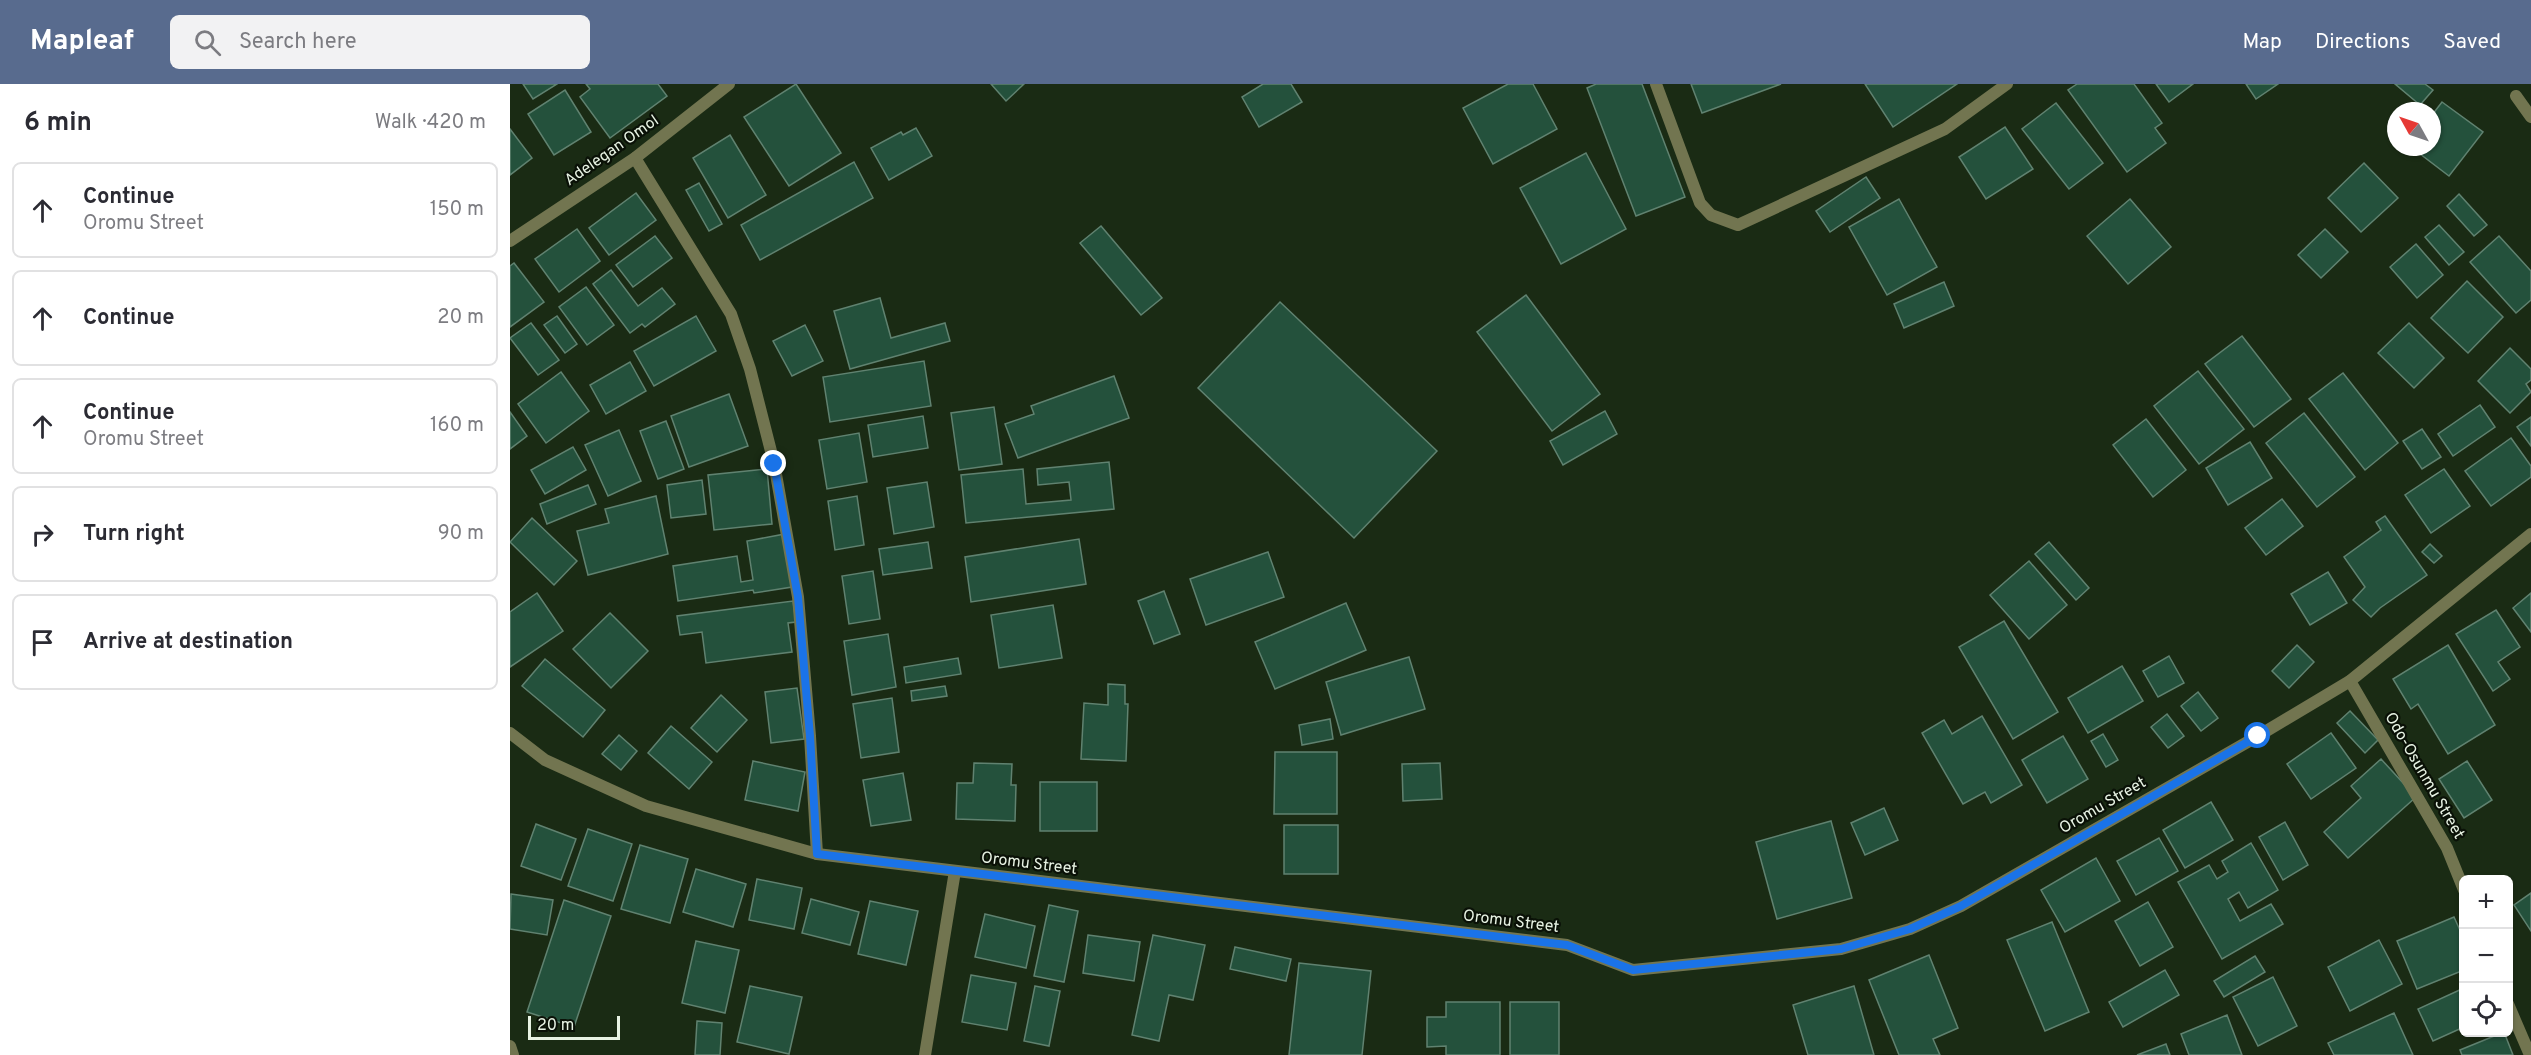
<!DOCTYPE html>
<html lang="en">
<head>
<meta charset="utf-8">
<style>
  :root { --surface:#fff; --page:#f2f2f3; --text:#2b2b33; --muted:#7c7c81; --line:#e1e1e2; --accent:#586b8e }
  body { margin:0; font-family:Overpass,sans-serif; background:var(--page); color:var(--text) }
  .controls { position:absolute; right:18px; bottom:18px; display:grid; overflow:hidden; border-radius:9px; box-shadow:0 2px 4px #0004 }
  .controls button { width:54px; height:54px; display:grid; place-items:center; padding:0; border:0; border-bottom:2px solid var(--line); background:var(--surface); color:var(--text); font:30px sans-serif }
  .compass { position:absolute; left:1877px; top:18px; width:54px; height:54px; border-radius:50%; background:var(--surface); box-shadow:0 2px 4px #0004; rotate:310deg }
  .scale { position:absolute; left:18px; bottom:15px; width:92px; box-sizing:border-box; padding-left:6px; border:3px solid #e8f3e4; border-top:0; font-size:16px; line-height:21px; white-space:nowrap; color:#e8f3e4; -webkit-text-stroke:4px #0a1107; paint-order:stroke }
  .stop { position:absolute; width:18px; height:18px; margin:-14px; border:4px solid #1a73e8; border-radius:50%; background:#fff }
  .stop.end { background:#1a73e8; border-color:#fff; box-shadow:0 2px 6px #0008 }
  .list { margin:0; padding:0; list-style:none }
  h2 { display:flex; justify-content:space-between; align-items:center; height:78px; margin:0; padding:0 24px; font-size:26px }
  h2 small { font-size:20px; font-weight:400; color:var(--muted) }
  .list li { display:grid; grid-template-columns:39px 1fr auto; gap:18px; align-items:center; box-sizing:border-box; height:96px; margin:0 12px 12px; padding:0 12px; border:2px solid var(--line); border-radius:9px }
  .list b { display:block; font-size:22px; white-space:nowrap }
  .list p { margin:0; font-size:20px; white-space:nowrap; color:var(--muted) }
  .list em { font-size:20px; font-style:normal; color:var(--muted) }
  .icon { flex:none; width:33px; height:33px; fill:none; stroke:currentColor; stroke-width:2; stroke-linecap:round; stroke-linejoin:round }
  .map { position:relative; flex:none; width:2021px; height:971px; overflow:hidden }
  header { display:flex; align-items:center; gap:36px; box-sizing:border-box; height:84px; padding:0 30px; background:var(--accent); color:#fff }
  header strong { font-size:28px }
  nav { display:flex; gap:33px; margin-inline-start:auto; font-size:21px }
  .search { width:420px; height:54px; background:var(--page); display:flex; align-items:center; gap:15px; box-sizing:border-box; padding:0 21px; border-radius:9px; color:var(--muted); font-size:22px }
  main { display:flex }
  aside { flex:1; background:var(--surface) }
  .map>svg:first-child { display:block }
  .building { fill:#24513c; stroke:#608270; stroke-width:1.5 }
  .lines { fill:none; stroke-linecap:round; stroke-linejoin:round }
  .minor { stroke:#727550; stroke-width:12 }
  .route { stroke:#1a73e8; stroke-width:8 }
  .labels { text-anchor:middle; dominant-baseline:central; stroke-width:4.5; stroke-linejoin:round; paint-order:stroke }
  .street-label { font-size:16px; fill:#e8f3e4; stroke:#0a1107 }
</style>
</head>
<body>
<header>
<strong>Mapleaf</strong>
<div class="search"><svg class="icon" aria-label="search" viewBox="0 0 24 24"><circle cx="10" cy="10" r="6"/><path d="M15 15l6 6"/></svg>Search here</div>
<nav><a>Map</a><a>Directions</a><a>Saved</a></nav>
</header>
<main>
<aside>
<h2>6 min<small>Walk · 420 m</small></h2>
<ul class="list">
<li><svg class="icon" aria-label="ahead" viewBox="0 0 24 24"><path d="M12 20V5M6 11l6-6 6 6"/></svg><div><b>Continue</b><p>Oromu Street</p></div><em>150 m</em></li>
<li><svg class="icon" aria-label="ahead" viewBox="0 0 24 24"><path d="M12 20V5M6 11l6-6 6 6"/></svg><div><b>Continue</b></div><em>20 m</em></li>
<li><svg class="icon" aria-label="ahead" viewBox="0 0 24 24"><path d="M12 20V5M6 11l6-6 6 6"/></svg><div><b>Continue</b><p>Oromu Street</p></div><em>160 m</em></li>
<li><svg class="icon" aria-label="right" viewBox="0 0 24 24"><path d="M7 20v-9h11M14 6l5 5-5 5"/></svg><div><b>Turn right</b></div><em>90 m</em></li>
<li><svg class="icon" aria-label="arrive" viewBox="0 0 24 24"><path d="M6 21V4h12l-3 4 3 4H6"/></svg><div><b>Arrive at destination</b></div></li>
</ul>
</aside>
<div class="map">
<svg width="2021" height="971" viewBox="0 0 2021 971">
  <rect width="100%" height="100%" fill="#1a2b14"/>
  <!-- building -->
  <g class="building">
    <polygon points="13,0 47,0 23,15"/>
    <polygon points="76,0 148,0 157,12 100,54 70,13 80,5"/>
    <polygon points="286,0 331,69 279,102 234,33"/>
    <polygon points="481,0 514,0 496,17"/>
    <polygon points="753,0 781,0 792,18 749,43 732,13"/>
    <polygon points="998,0 1023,0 1047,45 983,80 953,24"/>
    <polygon points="1086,0 1132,0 1175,113 1126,132 1077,4"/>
    <polygon points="1181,0 1271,0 1192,29"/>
    <polygon points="1355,0 1447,0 1383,43"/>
    <polygon points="1567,0 1624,0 1652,39 1645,44 1656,59 1617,88 1558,6"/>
    <polygon points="1646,0 1683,0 1659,18"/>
    <polygon points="1736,0 1768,0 1746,15"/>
    <polygon points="1885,0 1915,0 1923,6 1910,21"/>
    <polygon points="55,6 81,48 44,71 18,30"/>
    <polygon points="1932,18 1973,48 1939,92 1901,63 1922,63 1922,31"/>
    <polygon points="1546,19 1593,79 1559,105 1512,45"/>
    <polygon points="1495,43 1523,85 1476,115 1449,73"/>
    <polygon points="406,44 422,72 379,96 361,64 391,48 393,51"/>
    <polygon points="0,45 22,74 0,91"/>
    <polygon points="220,51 256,111 218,134 183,74"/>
    <polygon points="1076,69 1116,145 1051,180 1010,104"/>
    <polygon points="344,78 363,114 250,176 231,141"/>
    <polygon points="1854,79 1888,114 1851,148 1818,114"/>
    <polygon points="1356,93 1370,114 1320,148 1306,127"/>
    <polygon points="189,99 212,140 199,147 176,106"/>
    <polygon points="126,109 146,136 99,171 79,144"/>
    <polygon points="1949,110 1977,141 1964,152 1937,122"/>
    <polygon points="1389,115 1427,183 1377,211 1339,143"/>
    <polygon points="1620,115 1661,163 1618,200 1577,152"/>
    <polygon points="1929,141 1954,168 1939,181 1915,153"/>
    <polygon points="591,142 652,214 631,231 570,159"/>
    <polygon points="67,145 90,177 49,208 25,175"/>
    <polygon points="1815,145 1838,168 1811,194 1788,171"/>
    <polygon points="145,152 162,174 123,203 106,181"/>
    <polygon points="1989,152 2021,187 2021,216 2006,229 1960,178"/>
    <polygon points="1906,160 1933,191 1907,214 1880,183"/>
    <polygon points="4,179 34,218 0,243 0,182"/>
    <polygon points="101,186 128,222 152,204 165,220 135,243 132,240 120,249 83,200"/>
    <polygon points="1957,197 1993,233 1958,269 1921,234"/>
    <polygon points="1434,198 1444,222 1394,244 1384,220"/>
    <polygon points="76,203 104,241 77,261 49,223"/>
    <polygon points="1016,211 1090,310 1042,347 967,248"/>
    <polygon points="370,214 381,254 435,239 440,257 340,285 324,227"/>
    <polygon points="770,218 927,367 844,454 688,304"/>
    <polygon points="47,232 67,260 55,269 34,241"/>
    <polygon points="186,232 206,267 144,302 124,267"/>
    <polygon points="21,239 49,276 28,291 0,254"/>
    <polygon points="1899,239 1934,274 1904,304 1868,269"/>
    <polygon points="295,241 313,277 282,292 263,257"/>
    <polygon points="1732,252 1781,315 1744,343 1695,280"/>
    <polygon points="2000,264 2021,285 2021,296 2016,300 2021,308 2000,329 1968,297"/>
    <polygon points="414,277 421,322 320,338 313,293"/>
    <polygon points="120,278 136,307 96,330 80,301"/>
    <polygon points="1688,287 1734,345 1689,380 1644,322"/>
    <polygon points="51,288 79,327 36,359 8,320"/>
    <polygon points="1833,289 1888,359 1855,386 1799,315"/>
    <polygon points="604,292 619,334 508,374 495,340 524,330 521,322"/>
    <polygon points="219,310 238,362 179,383 161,332"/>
    <polygon points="1970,321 1985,343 1943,372 1928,350"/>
    <polygon points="484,323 492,380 449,386 441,329"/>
    <polygon points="1095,327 1107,350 1053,381 1040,357"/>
    <polygon points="0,328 17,352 0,365"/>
    <polygon points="1794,329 1845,393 1807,423 1756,359"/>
    <polygon points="413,332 418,364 363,373 358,341"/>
    <polygon points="2021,333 2021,362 2007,343"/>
    <polygon points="1636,335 1676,386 1643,413 1603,361"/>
    <polygon points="156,337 174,385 148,395 130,347"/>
    <polygon points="1912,345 1931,373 1912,385 1893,357"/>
    <polygon points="109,346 131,397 98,412 75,361"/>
    <polygon points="349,349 357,398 317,405 309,356"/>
    <polygon points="2001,354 2021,382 2021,393 1981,422 1955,387"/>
    <polygon points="1740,358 1762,394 1718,421 1696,384"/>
    <polygon points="63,363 76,386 35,410 21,386"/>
    <polygon points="599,378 604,425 456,439 451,391 513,385 516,420 561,416 559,398 528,401 527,385"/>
    <polygon points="257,385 262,440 204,446 198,391"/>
    <polygon points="1934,385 1960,422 1921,449 1895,411"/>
    <polygon points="192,396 196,430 161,434 157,401"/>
    <polygon points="417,398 424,443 384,450 377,404"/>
    <polygon points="78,401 86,420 37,440 30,420"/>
    <polygon points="146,412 158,470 78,491 67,447 99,439 95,425"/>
    <polygon points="347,412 354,461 325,466 318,417"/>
    <polygon points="1772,415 1793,442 1756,471 1735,444"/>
    <polygon points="1875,432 1917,491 1870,524 1861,533 1843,516 1855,503 1834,473 1871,446 1866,438"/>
    <polygon points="22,434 67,477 44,501 0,458"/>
    <polygon points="275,450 282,503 244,509 243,506 168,517 163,482 227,472 231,498 243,496 237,457"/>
    <polygon points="569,455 576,500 461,518 455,473"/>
    <polygon points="418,458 422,484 373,491 369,465"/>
    <polygon points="1539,458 1579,504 1566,516 1525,470"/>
    <polygon points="1920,460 1932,472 1924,479 1912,468"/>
    <polygon points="758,468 774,513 696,541 680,495"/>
    <polygon points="1519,477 1557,521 1519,555 1480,511"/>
    <polygon points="363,487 370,535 339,540 332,492"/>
    <polygon points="1818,488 1837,519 1800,541 1781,510"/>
    <polygon points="654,507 670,550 644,560 628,517"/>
    <polygon points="27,509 53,547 0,583 0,528"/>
    <polygon points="2021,509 2021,548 2003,524"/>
    <polygon points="283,517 286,538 278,539 282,568 196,579 192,548 170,551 167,532"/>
    <polygon points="836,519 856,566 765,605 745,558"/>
    <polygon points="543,521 552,574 489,584 481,531"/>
    <polygon points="1986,526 2010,563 1988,578 2000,595 1983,607 1946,550"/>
    <polygon points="100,529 138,567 101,604 63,565"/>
    <polygon points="1494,537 1548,628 1503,655 1449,563"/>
    <polygon points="378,550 386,603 342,611 334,557"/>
    <polygon points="1787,561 1804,578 1779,604 1762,587"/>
    <polygon points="1938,561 1985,641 1938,670 1908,620 1901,625 1883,595"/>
    <polygon points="1659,572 1674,599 1648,613 1633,587"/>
    <polygon points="899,573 915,625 831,651 816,598"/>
    <polygon points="448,574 451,590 396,599 394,583"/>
    <polygon points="35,575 95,626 73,653 12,602"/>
    <polygon points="1612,582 1633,617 1578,649 1558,614"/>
    <polygon points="598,600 615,601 615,620 618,620 616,677 571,675 574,619 598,621"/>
    <polygon points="435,602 437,612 402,617 401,607"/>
    <polygon points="287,604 294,655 261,659 255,608"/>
    <polygon points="1688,608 1708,634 1691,647 1671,622"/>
    <polygon points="211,611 237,636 207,668 181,644"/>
    <polygon points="382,614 389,668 351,674 343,620"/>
    <polygon points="1840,627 1868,656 1855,669 1827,639"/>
    <polygon points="1657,630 1674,652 1658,664 1641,643"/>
    <polygon points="1472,632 1512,701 1481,719 1475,708 1453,720 1412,649 1434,636 1442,650"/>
    <polygon points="820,635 823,655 792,661 789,641"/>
    <polygon points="161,642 202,678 179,705 138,669"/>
    <polygon points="1821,649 1846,684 1801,715 1777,680"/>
    <polygon points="1593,650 1608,676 1596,683 1581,657"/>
    <polygon points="109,651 127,667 111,686 92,670"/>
    <polygon points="1553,652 1578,695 1537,719 1512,676"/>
    <polygon points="765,668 827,668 827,730 764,730"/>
    <polygon points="1871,675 1906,713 1838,774 1814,748 1851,714 1841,702"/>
    <polygon points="243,677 295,688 288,727 235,716"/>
    <polygon points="1957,677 1982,716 1954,734 1929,695"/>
    <polygon points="464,679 502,680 501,701 506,701 505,737 446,735 447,699 463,699"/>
    <polygon points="930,679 932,715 893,717 892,680"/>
    <polygon points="393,689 401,736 361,742 353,696"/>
    <rect x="530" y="698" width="57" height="49"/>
    <polygon points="1701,718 1723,756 1675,784 1653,746"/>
    <polygon points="1374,724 1388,756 1355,771 1341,739"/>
    <polygon points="1321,737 1342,814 1267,835 1246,758"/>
    <polygon points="1775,738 1798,781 1773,796 1749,753"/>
    <polygon points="26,740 66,755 51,796 11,782"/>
    <rect x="774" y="741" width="54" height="49"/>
    <polygon points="78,745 122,760 103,817 58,802"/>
    <polygon points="1649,754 1668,787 1626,811 1607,777"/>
    <polygon points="1741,759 1768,806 1738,824 1729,808 1718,815 1730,837 1761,820 1773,840 1712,875 1668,798 1699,781 1707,795 1718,788 1712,777"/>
    <polygon points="130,761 178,775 160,839 111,825"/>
    <polygon points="1586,774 1610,817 1555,848 1531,806"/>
    <polygon points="186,785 236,800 223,843 173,828"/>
    <polygon points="247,795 292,804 284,845 239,836"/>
    <polygon points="2021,809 2021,847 2004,821"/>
    <polygon points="1,810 43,816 37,851 0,845"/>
    <polygon points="301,815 349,828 340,861 292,849"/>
    <polygon points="54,816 101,832 64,943 17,928"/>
    <polygon points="360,817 408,827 396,881 348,870"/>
    <polygon points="1638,818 1663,863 1630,882 1605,837"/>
    <polygon points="539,821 568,827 554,898 524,892"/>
    <polygon points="475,830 525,842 516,884 465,873"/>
    <polygon points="1944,833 1954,855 1954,886 1907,905 1887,857"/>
    <polygon points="1542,838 1579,928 1535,947 1497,856"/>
    <polygon points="578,851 630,858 624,897 573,889"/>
    <polygon points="643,851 695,861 683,916 659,911 649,957 622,951"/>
    <polygon points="1869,856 1892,900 1840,927 1818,883"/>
    <polygon points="186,857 229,866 215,929 172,919"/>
    <polygon points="725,863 781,875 776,897 720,885"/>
    <polygon points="1419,871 1448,944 1423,955 1430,971 1389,971 1359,896"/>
    <polygon points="1745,872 1755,888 1714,913 1704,897"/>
    <polygon points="789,879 861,887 852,971 779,971"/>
    <polygon points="1655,886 1669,911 1613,943 1599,918"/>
    <polygon points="461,891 506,899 497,946 452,938"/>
    <polygon points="1763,893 1787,942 1748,962 1723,913"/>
    <polygon points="240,902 292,913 279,970 227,958"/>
    <polygon points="525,902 550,907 539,962 514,957"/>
    <polygon points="1344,902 1364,971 1298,971 1283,921"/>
    <polygon points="1954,904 1954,943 1923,957 1908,925"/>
    <polygon points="936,918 990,918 990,971 936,971 936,962 917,963 917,933 936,933"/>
    <rect x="1000" y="918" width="49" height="53"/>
    <polygon points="1884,929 1903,971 1824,971 1818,959"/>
    <polygon points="1717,931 1732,971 1679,971 1671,950"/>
    <polygon points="187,937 212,939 210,971 185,971"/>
    <polygon points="1994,948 2003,971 1952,971 1950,966"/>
    <polygon points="1656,960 1660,971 1627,971"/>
  </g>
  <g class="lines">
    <!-- minor -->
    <g class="minor">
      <polyline points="1146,0 1190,119 1201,131 1228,141 1435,45 1497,0"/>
      <polyline points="2006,12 2021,33"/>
      <polyline points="125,74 221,230 240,285 264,379 288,513 300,652 307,770"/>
      <polyline points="0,157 125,74 219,0"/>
      <polyline points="1840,597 1937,764 1954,806"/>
      <polyline points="0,649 35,676 136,722 307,770 1057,861 1123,886 1331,865 1400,845 1451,822 1748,652 1840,597 2021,450"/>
      <polyline points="1998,920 2020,971"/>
      <polyline points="0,962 3,971"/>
      <polyline points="415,971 445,787"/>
    </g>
  </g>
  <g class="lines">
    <!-- route -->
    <polyline class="route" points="264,380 288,513 300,652 307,770 1057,861 1123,886 1331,865 1400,845 1451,822 1748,652"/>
  </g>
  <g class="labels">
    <!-- street labels -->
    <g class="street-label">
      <text transform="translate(102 67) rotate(-35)">Adelegan Omol</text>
      <text transform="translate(1914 692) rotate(60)">Odo-Osunmu Street</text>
      <text transform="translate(1593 722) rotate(-30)">Oromu Street</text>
      <text transform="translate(519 780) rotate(7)">Oromu Street</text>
      <text transform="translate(1001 838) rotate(7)">Oromu Street</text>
    </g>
  </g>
</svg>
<div class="controls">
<button>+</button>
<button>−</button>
<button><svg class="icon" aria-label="locate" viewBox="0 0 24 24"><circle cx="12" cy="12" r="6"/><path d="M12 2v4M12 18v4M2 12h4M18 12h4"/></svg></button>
</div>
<svg class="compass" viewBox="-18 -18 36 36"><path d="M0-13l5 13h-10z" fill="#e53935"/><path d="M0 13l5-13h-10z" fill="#7c7c81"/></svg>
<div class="scale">20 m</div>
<div class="stop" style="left:1748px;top:652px"></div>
<div class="stop end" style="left:264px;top:380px"></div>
</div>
</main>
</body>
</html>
